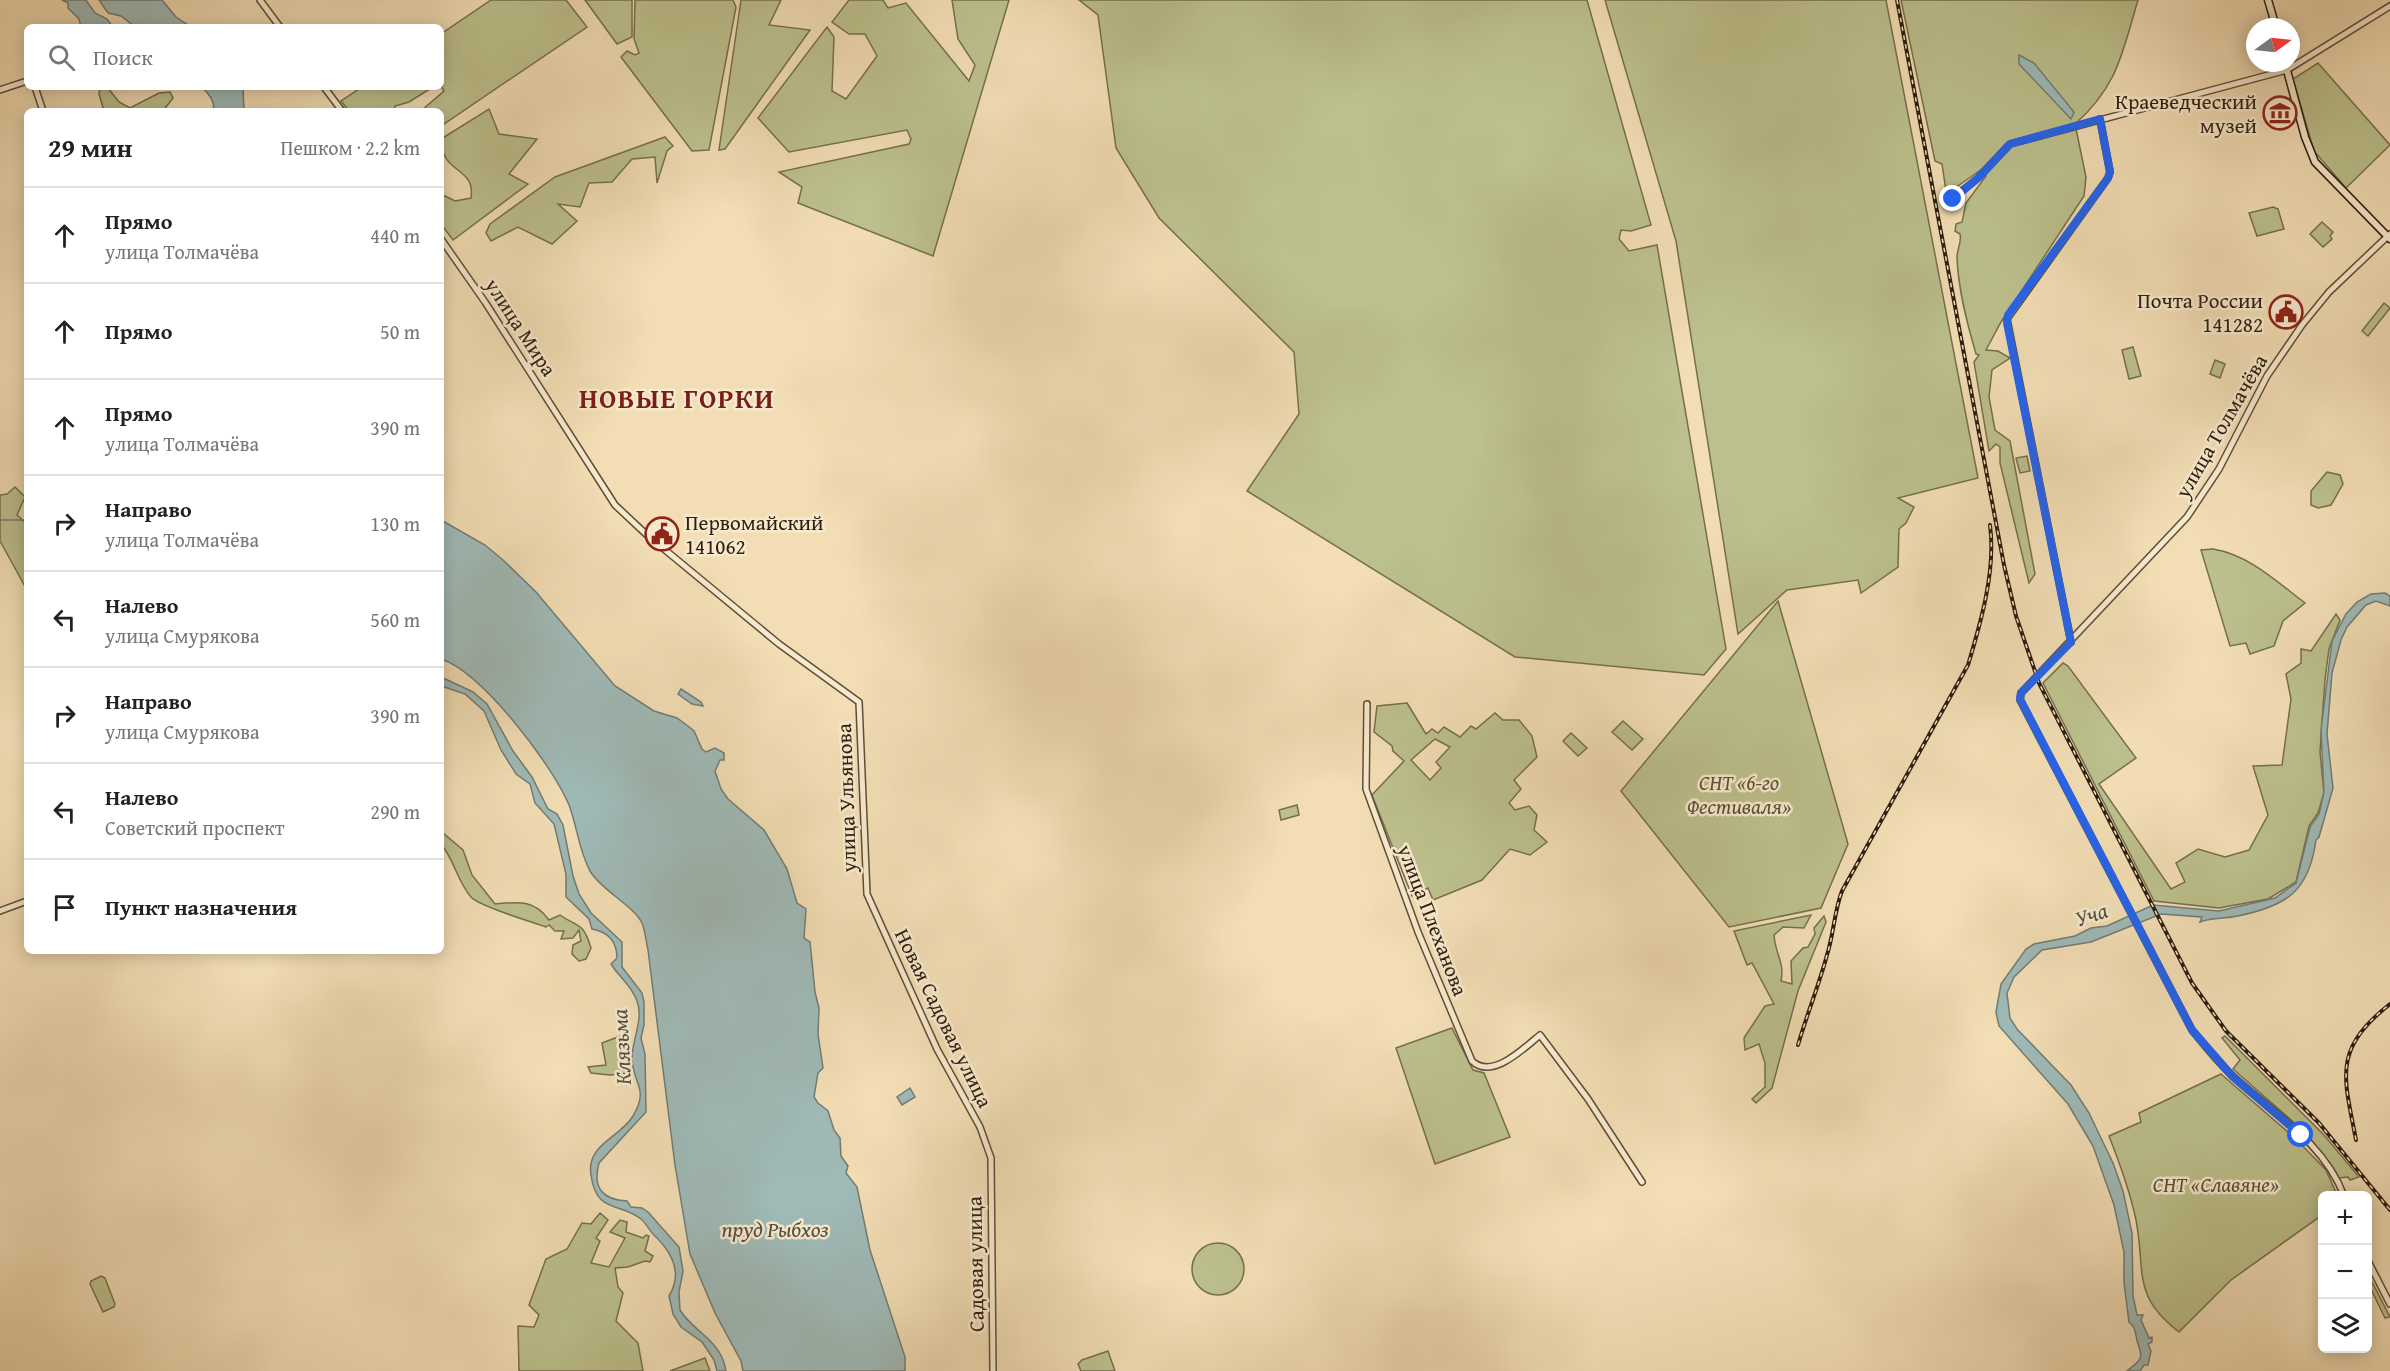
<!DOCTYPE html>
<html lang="ru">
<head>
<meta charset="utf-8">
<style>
  :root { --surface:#fff; --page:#f2f2f2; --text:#222; --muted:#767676; --line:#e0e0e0 }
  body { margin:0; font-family:"Gentium Book Plus",serif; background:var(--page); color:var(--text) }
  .controls { position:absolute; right:18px; bottom:18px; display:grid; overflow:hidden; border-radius:9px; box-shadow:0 3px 15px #0003 }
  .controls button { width:54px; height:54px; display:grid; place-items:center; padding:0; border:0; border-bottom:2px solid var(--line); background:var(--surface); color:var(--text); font:30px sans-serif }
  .compass { position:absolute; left:2246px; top:18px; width:54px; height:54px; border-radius:50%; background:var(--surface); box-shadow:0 3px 15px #0003; rotate:75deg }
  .stop { position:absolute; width:18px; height:18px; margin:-14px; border:4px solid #2563eb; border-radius:50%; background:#fff }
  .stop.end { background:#2563eb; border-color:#fff; box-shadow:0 2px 6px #0008 }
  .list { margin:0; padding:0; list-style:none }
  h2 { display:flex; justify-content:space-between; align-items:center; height:78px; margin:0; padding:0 24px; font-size:26px }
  h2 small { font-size:20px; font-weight:400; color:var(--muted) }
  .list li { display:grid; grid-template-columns:39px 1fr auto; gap:18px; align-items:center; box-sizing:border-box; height:96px; padding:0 24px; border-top:2px solid var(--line) }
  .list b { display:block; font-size:22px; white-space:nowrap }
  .list p { margin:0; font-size:20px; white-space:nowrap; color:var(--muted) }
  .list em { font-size:20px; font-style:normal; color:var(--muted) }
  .icon { flex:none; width:33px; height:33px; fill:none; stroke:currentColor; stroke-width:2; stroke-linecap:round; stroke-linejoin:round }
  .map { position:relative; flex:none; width:2390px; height:1371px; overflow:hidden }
  .search { position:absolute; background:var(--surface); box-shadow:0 3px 15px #0003; left:24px; top:24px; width:420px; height:66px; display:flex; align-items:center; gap:15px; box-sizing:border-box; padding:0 21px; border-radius:9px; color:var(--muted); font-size:22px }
  .panel { position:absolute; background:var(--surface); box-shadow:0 3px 15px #0003; left:24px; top:108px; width:420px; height:846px; border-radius:9px }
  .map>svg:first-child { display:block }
  .green { fill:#bcc08c; stroke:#756f4c; stroke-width:1.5; fill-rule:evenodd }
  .water { fill:#9fbab7; stroke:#727c73; stroke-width:1.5 }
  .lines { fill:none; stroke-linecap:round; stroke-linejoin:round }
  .stream { stroke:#727c73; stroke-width:1.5 }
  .tertiary-casing { stroke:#5f4e36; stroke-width:8 }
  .secondary-casing { stroke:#2e1e0c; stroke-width:9 }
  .tertiary { stroke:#f7e9ce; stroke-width:5 }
  .secondary { stroke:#f7e9ce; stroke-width:6 }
  .rail-casing { stroke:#2e1e0c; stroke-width:4 }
  .rail { stroke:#f7e9ce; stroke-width:1.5; stroke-dasharray:4.5; stroke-linecap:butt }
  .route { stroke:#2563eb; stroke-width:8 }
  .labels { text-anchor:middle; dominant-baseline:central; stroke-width:5; stroke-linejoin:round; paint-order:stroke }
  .poi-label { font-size:21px; fill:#2e1e0c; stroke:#f7e9ce; text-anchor:end }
  .street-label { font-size:21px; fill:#2e1e0c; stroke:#f7e9ce }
  .park-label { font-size:21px; font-style:italic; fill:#594f32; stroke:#f7e9ce }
  .water-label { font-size:22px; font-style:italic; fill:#504d3f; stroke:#f7e9ce }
  .district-label { font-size:27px; font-weight:bold; letter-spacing:1.5px; fill:#7a1f14; stroke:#f7e9ce }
</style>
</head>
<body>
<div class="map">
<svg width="2390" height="1371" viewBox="0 0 2390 1371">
  <rect width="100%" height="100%" fill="#f2ddb4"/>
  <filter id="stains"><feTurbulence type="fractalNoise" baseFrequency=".00333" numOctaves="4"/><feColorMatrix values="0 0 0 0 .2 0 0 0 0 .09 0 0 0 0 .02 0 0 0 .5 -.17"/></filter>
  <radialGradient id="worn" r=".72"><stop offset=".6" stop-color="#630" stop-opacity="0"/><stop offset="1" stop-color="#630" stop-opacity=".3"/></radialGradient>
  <!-- green -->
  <g class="green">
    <polygon points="491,0 566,0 587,27 441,126 441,111 422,110 444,91 441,86 441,34"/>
    <polygon points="585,0 632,0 632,37 617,44"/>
    <polygon points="635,0 733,0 736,7 709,150 692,151 621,57 627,51 635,55 639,53 634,39"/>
    <polygon points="741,0 781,0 769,25 810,30 725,149 719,150"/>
    <polygon points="849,0 883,0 888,8 906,3 969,81 975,65 958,39 952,0 1009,0 933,256 798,203 802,187 779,172 909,144 911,139 907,130 789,152 758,118 827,27 834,37 832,91 846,99 877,56 865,34 849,34 832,22"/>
    <polygon points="1079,0 1587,0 1651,225 1631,231 1621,230 1619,239 1629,251 1657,245 1726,649 1704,675 1515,657 1247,491 1299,414 1294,352 1159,218 1116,148 1098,15"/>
    <polygon points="1605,0 1886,0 1978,478 1898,498 1914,507 1906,523 1899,529 1898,567 1861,593 1858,580 1787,590 1738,634 1676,241"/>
    <path d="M1901,0H2138C2122,53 2118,86 2075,124L2086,177L2084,196L2001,322L1986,350L1998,351L2010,358L1992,370L1989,397L1995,430L2010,441L2035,574L2029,583L2000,463V447L1996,444L1989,451L1974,362L1979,355L1976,354C1967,323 1958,289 1957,257C1957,249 1962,242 1960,234L1955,231L1956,224L1962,222L1966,203L1986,176V171L1982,169L1952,190L1946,191L1942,164L1935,161Z"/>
    <polygon points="2318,63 2390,145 2346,188 2314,151 2293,79"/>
    <polygon points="107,87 119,102 130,108 159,93 170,92 173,98 163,111 104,111 99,94 100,88"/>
    <polygon points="362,87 433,87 409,102 395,106 394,111 349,111 341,101"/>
    <path d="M489,109L499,134L537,139L509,174L528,184L453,240L441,224V194L455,201L471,198C476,166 441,175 441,139Z"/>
    <polygon points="665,137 673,146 667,151 657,183 655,157 632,159 612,182 589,183 580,207 558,204 577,221 552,244 518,227 491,241 486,233 490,224 555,177"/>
    <polygon points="2273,207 2278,209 2284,229 2257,236 2249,213"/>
    <polygon points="2322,222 2333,232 2330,236 2332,239 2323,247 2310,234"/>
    <polygon points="2384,303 2390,308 2368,336 2362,331"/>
    <polygon points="2133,347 2141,376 2129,379 2122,350"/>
    <polygon points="2215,360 2225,364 2220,378 2210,374"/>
    <polygon points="2027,456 2030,471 2020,473 2016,458"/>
    <polygon points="2327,472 2340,475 2343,484 2331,505 2318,508 2311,505 2311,491"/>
    <polygon points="15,487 25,497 17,515 27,524 27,590 0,541 0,495 7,494"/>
    <path d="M2213,549C2249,555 2276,581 2305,603L2283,621L2274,646L2250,654L2246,643L2230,646L2201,550Z"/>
    <polygon points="1778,601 1848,844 1821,908 1729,927 1621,791"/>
    <polygon points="2336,614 2340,620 2329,649 2325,679 2320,752 2324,793 2318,813 2309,826 2296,882 2268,899 2219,908 2154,901 2043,683 2063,663 2068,666 2136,758 2099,784 2171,889 2185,882 2176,863 2198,849 2225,857 2249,850 2268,815 2253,766 2282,765 2291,699 2286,674 2301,663 2301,649 2311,651"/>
    <path d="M1407,703L1426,734L1432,729L1438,733L1444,727L1460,737L1471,726L1476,729L1495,713L1503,720H1519L1532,736L1537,757L1514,780L1521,789L1509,803L1515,810L1529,806L1537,815L1534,830L1547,842L1530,855L1510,849L1482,880L1433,900L1428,888L1412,896L1372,795L1404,761L1393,751L1392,746L1374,732L1377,706ZM1435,739L1450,747L1436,762L1441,768L1430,780L1411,760Z"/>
    <polygon points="1623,721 1643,739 1632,750 1612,732"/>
    <polygon points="1571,733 1587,748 1578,756 1563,741"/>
    <polygon points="1297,805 1299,815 1281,820 1279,810"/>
    <path d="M443,833L463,850L472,875L495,904C518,902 534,899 549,920L560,915C578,928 583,921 591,948L586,959L579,961L572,954L573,945L581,941L579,930L573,938L561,939L564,931H555L549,925L546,927C532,922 478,906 471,897C457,881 454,859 441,844Z"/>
    <path d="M1811,915L1804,928L1783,927L1774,935C1775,954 1785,962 1781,981L1792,984L1791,961L1803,948L1808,947L1815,934L1814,928L1824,916L1826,922L1798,991L1772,1088L1756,1103L1752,1099L1765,1087V1063L1759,1044L1745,1050L1744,1038L1765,1006L1774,1004L1752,963L1747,965L1734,931Z"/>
    <polygon points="1452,1028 1473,1070 1484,1073 1510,1137 1435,1164 1396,1048"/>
    <polygon points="623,1035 628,1051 629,1073 610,1075 591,1073 588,1067 606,1065 602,1043"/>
    <polygon points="2225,1036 2324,1135 2359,1177 2350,1180 2348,1177 2339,1178 2307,1134 2233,1069 2240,1060 2222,1038"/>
    <path d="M2221,1074L2295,1138L2326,1170L2337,1195L2322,1196V1215L2231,1280L2179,1332C2131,1295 2146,1272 2136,1220C2130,1191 2120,1164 2109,1136L2141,1122L2139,1113Z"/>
    <polygon points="600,1213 608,1220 596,1238 600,1241 591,1263 609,1267 625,1238 610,1232 620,1220 627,1222 626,1232 643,1238 646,1235 649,1236 645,1251 653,1256 650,1262 645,1261 628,1267 615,1268 618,1287 623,1293 616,1321 638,1343 643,1371 519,1371 518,1326 534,1327 539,1315 529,1305 546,1259 567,1249 582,1223 591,1224"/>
    <circle cx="1218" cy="1269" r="26"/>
    <polygon points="2368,1272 2370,1278 2390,1317 2385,1318 2368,1283"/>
    <polygon points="101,1276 105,1278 115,1304 114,1307 103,1312 90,1284 91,1281"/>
    <polygon points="1108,1351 1115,1371 1081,1371 1078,1364 1082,1360"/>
    <polygon points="705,1358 710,1371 670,1371"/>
  </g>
  <!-- water -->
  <g class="water">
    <polygon points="62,0 86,0 95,13 107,19 113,27 81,27 79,19 68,8 68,3"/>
    <polygon points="99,0 162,0 176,17 191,27 135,27 121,16 108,13"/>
    <polygon points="2019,55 2034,63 2074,112 2071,119 2019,64"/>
    <path d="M201,87H243L244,111H213C216,102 208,92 201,87Z"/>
    <path d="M441,520L485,545L503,560L536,592L615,686L654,711L677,718L688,726L694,731L702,749L706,752L715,748L724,753V760H720L715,771L721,789L728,799L764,830L787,869L797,903L806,909L804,938L810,942L815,992L819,1008L818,1034L823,1068L818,1073L814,1097L818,1103L828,1111L834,1130L840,1138L841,1156L848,1166L846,1173L857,1187L870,1250L905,1357V1371H743L741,1361L715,1313L690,1254L675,1165L648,950C646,941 645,930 642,923C634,906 601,890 590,871C579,851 577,826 569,805C553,766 482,672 441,659Z"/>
    <path d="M2385,593L2390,596V606L2376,601L2366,605L2347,627L2341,640L2332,673L2327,734L2333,788L2319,837L2316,840C2309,892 2286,906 2238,916C2225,919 2213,917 2200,922L2202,917L2161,914L2091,942L2042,950L2014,977L2007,993L2010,1018L2017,1029L2071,1085L2089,1113L2113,1163L2123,1191L2132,1233L2133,1296L2137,1315H2143L2141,1320L2149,1338L2152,1337V1342L2148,1344L2151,1351L2148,1365H2144L2140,1371H2127C2140,1360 2144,1360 2138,1344C2135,1335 2137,1329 2129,1322L2124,1283V1252L2114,1205L2093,1146L2068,1104L1999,1026L1996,1012L2001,984L2026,949L2034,944L2075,936L2091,928L2107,926L2153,905L2219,911L2275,898L2296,883L2310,827L2319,814L2324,792L2321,730L2332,641L2346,614L2357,602L2371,594Z"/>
    <path d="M441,677L473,692L487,704L513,751L532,777L548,809L557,814L563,825L573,876L579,894L591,913L622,942V967L642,993L644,1002V1025L641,1038L645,1054L646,1112L599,1163C592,1188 603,1200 627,1201L631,1207L642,1208L648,1212L679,1247L683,1271L679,1292L680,1310C693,1332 721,1339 726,1371H717L714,1360L702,1342L681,1327L673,1314L669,1296C684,1272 670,1250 653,1234C649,1230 646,1223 641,1219C620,1202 596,1214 591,1175C586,1144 620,1138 633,1116C650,1088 632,1083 632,1058C632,1040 644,1019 637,1001C632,986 619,977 611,964L617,958C617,942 608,932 592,929L589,919L566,897V874L554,824L535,803L530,784L516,774L501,750L484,711L465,694L441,686Z"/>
    <polygon points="681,689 701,702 703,706 692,704 678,694"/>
    <polygon points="910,1088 915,1097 902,1105 897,1097"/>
  </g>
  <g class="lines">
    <!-- stream -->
    <polyline class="stream" points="0,520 27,520"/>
    <defs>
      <g id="tertiary">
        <polyline points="260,0 280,27"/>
        <polyline points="35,87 43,111"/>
        <polyline points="324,87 342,111"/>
        <polyline points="0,90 27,81"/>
        <polyline points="1948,202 1978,178 2010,144 2287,70 2390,6"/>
        <polyline points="441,239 485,302 615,505 647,535 779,644 859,702 867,894 937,1049 980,1127 991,1158 993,1371"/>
        <polyline points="2071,642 2007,319 2108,178 2110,172 2100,119"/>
        <path d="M1367,704L1366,789L1418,932L1472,1061C1492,1080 1523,1049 1540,1035L1588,1099L1642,1182"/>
        <polyline points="0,911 27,901"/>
        <path d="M2344,1196C2325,1144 2275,1114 2235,1078C2219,1064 2206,1047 2192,1030L2020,700L2021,693L2187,517L2219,469L2267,376L2302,325L2329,292L2390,234"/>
        <polyline points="2368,1261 2390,1304"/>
      </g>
      <g id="secondary">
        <polyline points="2268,0 2276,27"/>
        <polyline points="2285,63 2305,137 2315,162 2390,239"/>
      </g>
    </defs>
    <!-- tertiary casing -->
    <use href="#tertiary" class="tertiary-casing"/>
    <!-- secondary casing -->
    <use href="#secondary" class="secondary-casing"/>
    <!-- tertiary -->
    <use href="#tertiary" class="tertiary"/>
    <!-- secondary -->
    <use href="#secondary" class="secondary"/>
    <defs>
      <g id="rail">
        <polyline points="1897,0 2004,565 2016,616 2039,683 2192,983 2226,1031 2319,1123 2390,1210"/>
        <path d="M1798,1045C1807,1014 1819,985 1827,955C1834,933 1834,912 1842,891L1968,665C1981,622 1996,570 1990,525"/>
        <path d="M2356,1140C2344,1076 2332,1050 2390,1004"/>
      </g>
    </defs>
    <!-- rail casing -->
    <use href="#rail" class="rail-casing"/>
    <!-- rail -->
    <use href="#rail" class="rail"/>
  </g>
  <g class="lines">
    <!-- route -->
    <polyline class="route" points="1953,199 1978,178 2010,144 2100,119 2110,172 2108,178 2008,315 2007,323 2071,642 2021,693 2020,699 2192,1030 2233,1077 2301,1135"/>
  </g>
  <!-- icons -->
  <defs>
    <symbol id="museum-ring" viewBox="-11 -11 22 22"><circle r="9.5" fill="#f7e9ce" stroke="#8f2418" stroke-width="1.5"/><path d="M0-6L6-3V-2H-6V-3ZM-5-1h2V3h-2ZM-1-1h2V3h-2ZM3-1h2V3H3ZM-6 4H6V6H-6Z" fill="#8f2418"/></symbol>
    <symbol id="civic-ring" viewBox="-11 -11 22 22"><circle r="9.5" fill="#f7e9ce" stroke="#8f2418" stroke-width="1.5"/><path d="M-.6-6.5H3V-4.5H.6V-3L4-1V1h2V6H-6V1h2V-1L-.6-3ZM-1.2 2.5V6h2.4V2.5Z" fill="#8f2418"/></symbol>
  </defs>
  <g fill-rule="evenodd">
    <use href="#museum-ring" x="2261" y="94" width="38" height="38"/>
    <use href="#civic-ring" x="2267" y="293" width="38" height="38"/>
    <use href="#civic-ring" x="643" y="515" width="38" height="38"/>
  </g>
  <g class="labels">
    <!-- poi labels -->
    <g class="poi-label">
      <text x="2257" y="101">Краеведческий<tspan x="2257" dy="24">музей</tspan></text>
      <text x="2263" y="300">Почта России<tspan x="2263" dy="24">141282</tspan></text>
      <text x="685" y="522" text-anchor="start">Первомайский<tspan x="685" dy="24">141062</tspan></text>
    </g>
    <!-- street labels -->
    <g class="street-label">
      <text transform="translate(521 327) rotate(57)">улица Мира</text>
      <text transform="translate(2221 426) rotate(-60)">улица Толмачёва</text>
      <text transform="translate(846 798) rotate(-92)">улица Ульянова</text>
      <text transform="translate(1433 920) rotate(69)">улица Плеханова</text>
      <text transform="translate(944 1018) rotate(64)">Новая Садовая улица</text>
      <text transform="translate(975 1264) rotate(-91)">Садовая улица</text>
    </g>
    <!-- park labels -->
    <g class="park-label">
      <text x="1739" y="782">СНТ «6-го<tspan x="1739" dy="24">Фестиваля»</tspan></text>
      <text x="2216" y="1184">СНТ «Славяне»</text>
    </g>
    <!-- water labels -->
    <g class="water-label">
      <text transform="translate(2091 914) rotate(-18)">Уча</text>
      <text transform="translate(621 1047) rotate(-93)">Клязьма</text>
      <text x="775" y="1229">пруд Рыбхоз</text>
    </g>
    <!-- district labels -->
    <g class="district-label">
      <text x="677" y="398">НОВЫЕ ГОРКИ</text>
    </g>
  </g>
  <rect width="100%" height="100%" filter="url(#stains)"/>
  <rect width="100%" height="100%" fill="url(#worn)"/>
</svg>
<div class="controls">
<button>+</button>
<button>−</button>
<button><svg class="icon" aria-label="layers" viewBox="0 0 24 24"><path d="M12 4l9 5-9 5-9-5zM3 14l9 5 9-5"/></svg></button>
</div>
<svg class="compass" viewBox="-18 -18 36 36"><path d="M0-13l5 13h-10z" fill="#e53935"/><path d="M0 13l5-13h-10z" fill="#767676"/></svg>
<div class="stop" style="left:2301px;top:1135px"></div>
<div class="stop end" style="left:1953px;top:199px"></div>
<div class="search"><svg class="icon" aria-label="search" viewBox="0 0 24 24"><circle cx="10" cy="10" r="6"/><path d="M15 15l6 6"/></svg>Поиск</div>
<section class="panel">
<h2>29 мин<small>Пешком · 2.2 km</small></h2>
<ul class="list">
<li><svg class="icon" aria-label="ahead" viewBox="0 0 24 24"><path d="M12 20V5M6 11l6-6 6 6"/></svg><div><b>Прямо</b><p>улица Толмачёва</p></div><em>440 m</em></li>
<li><svg class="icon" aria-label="ahead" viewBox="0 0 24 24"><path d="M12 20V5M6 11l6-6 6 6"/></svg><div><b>Прямо</b></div><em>50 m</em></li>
<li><svg class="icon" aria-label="ahead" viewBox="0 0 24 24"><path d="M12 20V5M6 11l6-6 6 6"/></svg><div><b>Прямо</b><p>улица Толмачёва</p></div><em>390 m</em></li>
<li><svg class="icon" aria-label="right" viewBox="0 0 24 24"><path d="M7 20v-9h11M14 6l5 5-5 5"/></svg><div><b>Направо</b><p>улица Толмачёва</p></div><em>130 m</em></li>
<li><svg class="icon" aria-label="left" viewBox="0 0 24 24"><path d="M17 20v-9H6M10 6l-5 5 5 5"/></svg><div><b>Налево</b><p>улица Смурякова</p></div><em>560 m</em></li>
<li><svg class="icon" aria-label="right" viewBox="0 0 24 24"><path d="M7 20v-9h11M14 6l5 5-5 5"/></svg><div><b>Направо</b><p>улица Смурякова</p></div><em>390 m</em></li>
<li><svg class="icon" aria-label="left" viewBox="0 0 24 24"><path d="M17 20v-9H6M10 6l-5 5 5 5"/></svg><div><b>Налево</b><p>Советский проспект</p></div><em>290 m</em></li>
<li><svg class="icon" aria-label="arrive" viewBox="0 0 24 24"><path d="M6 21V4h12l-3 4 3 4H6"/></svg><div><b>Пункт назначения</b></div></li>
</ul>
</section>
</div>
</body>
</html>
